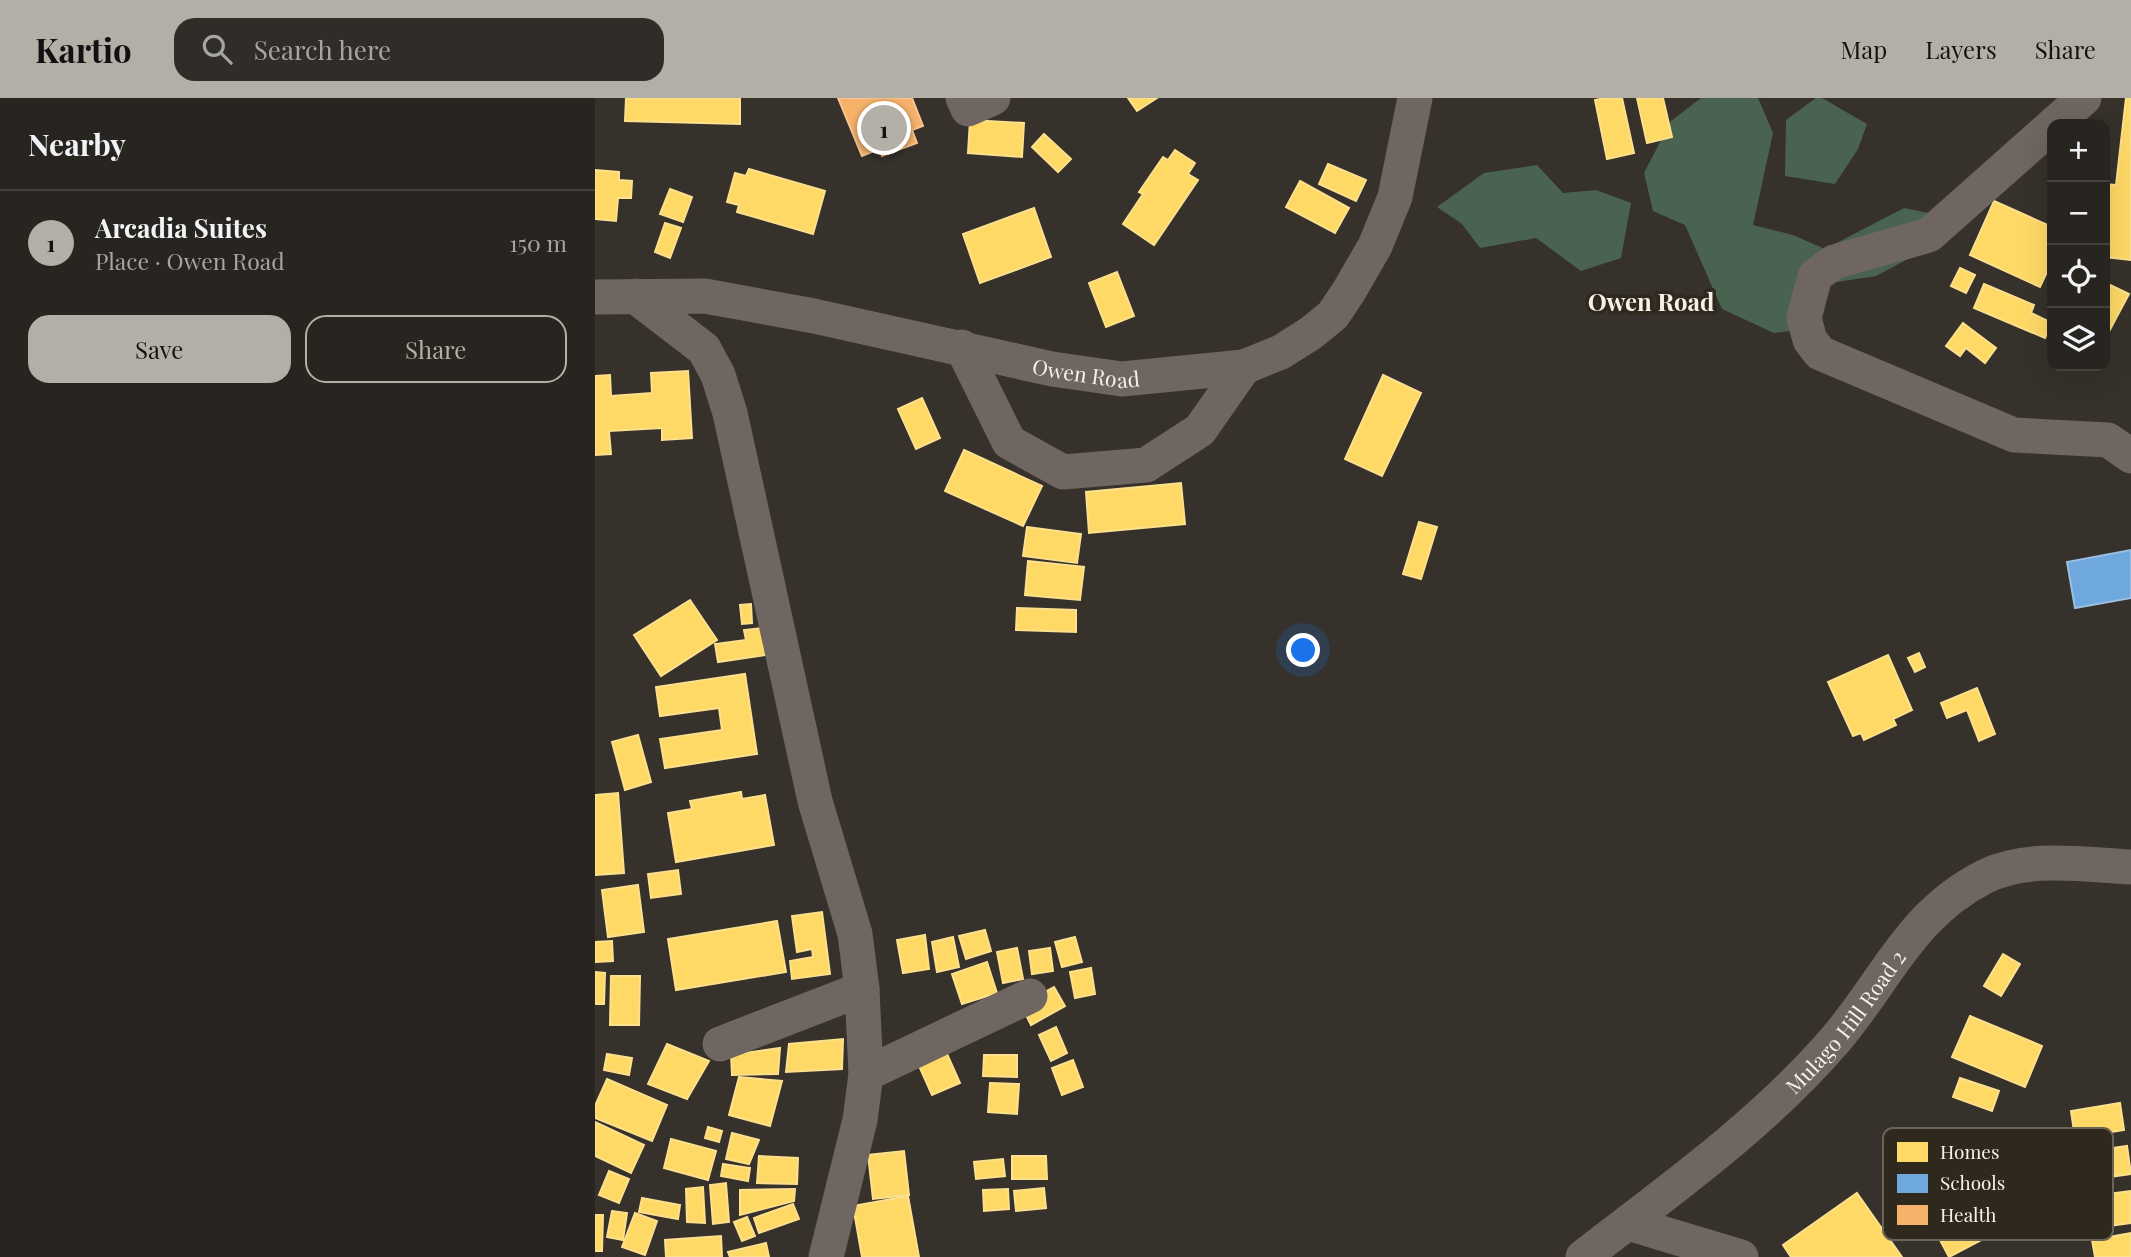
<!DOCTYPE html>
<html lang="en">
<head>
<meta charset="utf-8">
<style>
  :root { --surface:#282520; --page:#302d29; --text:#f1f3f6; --muted:#a5a5a5; --line:#44423e; --accent:#b3aea6 }
  body { margin:0; font-family:"Playfair Display",serif; background:var(--page); color:var(--text) }
  .controls { position:absolute; right:21px; top:21px; display:grid; overflow:hidden; border-radius:14px; box-shadow:0 7px 28px #0002 }
  .controls button { width:63px; height:63px; display:grid; place-items:center; padding:0; border:0; border-bottom:2px solid var(--line); background:var(--surface); color:var(--text); font:35px sans-serif }
  .you { position:absolute; left:709px; top:553px; width:24px; height:24px; margin:-18px; border:5px solid #fff; border-radius:50%; background:#1a73e8; box-shadow:0 0 0 10px #1a73e833 }
  .badge { display:grid; place-items:center; width:46px; height:46px; border-radius:50%; background:var(--accent); color:#111; font-size:23px; font-weight:700 }
  .pin { position:absolute; translate:-50% -50%; border:4px solid #fff; box-shadow:0 2px 7px #0006 }
  .list { margin:0; padding:0; list-style:none }
  h2 { display:flex; justify-content:space-between; align-items:center; height:91px; margin:0; padding:0 28px; font-size:30px }
  h2 small { font-size:23px; font-weight:400; color:var(--muted) }
  .list li { display:grid; grid-template-columns:46px 1fr auto; gap:21px; align-items:center; box-sizing:border-box; height:105px; padding:0 28px; border-top:2px solid var(--line) }
  .list b { display:block; font-size:26px; white-space:nowrap }
  .list p { margin:0; font-size:23px; white-space:nowrap; color:var(--muted) }
  .list em { font-size:23px; font-style:normal; color:var(--muted) }
  .actions { display:flex; gap:14px; padding:21px 28px }
  .actions a { flex:1; padding:16px 0; border:2px solid var(--accent); border-radius:21px; text-align:center; font-size:24px; color:var(--accent) }
  .actions .main { background:var(--accent); color:#111 }
  .icon { flex:none; width:38px; height:38px; fill:none; stroke:currentColor; stroke-width:2; stroke-linecap:round; stroke-linejoin:round }
  .map { position:relative; flex:none; width:1536px; height:1159px; overflow:hidden }
  header { display:flex; align-items:center; gap:42px; box-sizing:border-box; height:98px; padding:0 35px; background:var(--accent); color:#111 }
  header strong { font-size:33px }
  nav { display:flex; gap:38px; margin-inline-start:auto; font-size:24px }
  .search { width:490px; height:63px; background:var(--page); display:flex; align-items:center; gap:18px; box-sizing:border-box; padding:0 24px; border-radius:21px; color:var(--muted); font-size:26px }
  main { display:flex }
  aside { flex:1; background:var(--surface) }
  .map>svg:first-child { display:block }
  .forest { fill:#4a6351 }
  .homes { fill:#ffd966; stroke:#fce08d; stroke-width:2 }
  .schools { fill:#6fa8dc; stroke:#98bee0; stroke-width:2 }
  .health { fill:#f6b26b; stroke:#f6c591; stroke-width:2 }
  .lines { fill:none; stroke-linecap:round; stroke-linejoin:round }
  .minor { stroke:#6f6561; stroke-width:35 }
  .labels { text-anchor:middle; dominant-baseline:central; stroke-width:7; stroke-linejoin:round; paint-order:stroke }
  .street-label { font-size:21px; fill:#f6f1e9; stroke:#2f281c }
  .quarter-label { font-size:24px; font-weight:bold; fill:#f6f1e9; stroke:#2f281c }
  .key { fill:#2f281c; stroke:#6b645a; stroke-width:2 }
  .key-label { font-size:19px; fill:#f6f1e9 }
</style>
</head>
<body>
<header>
<strong>Kartio</strong>
<div class="search"><svg class="icon" aria-label="search" viewBox="0 0 24 24"><circle cx="10" cy="10" r="6"/><path d="M15 15l6 6"/></svg>Search here</div>
<nav><a>Map</a><a>Layers</a><a>Share</a></nav>
</header>
<main>
<aside>
<h2>Nearby<small></small></h2>
<ul class="list">
<li><span class="badge">1</span><div><b>Arcadia Suites</b><p>Place · Owen Road</p></div><em>150 m</em></li>
</ul>
<div class="actions"><a class="main">Save</a><a>Share</a></div>
</aside>
<div class="map">
<svg width="1536" height="1159" viewBox="0 0 1536 1159">
  <rect width="100%" height="100%" fill="#36312a"/>
  <!-- forest -->
  <g class="forest">
    <polygon points="1106,0 1163,0 1178,35 1158,127 1198,137 1230,151 1309,110 1339,116 1341,146 1281,178 1235,185 1220,230 1179,235 1127,211 1090,127 1058,113 1049,75 1076,23"/>
    <polygon points="1221,0 1227,0 1272,26 1263,51 1240,86 1190,78 1191,22"/>
    <polygon points="942,67 968,95 1001,92 1036,105 1026,160 986,173 941,140 885,150 867,126 842,109 889,75"/>
  </g>
  <!-- homes -->
  <g class="homes">
    <polygon points="31,0 145,0 145,26 30,23"/>
    <polygon points="533,0 562,0 542,13"/>
    <polygon points="1010,0 1027,0 1039,55 1012,61 1000,2"/>
    <polygon points="1042,0 1068,0 1077,39 1052,45"/>
    <polygon points="1531,0 1536,0 1536,162 1510,159 1510,86 1521,87"/>
    <polygon points="375,22 429,25 427,59 373,55"/>
    <polygon points="449,36 476,61 463,74 437,49"/>
    <polygon points="580,52 600,65 593,76 603,82 559,147 528,126 548,96 544,94 568,59 573,62"/>
    <polygon points="733,66 771,82 761,103 724,86"/>
    <polygon points="154,71 230,93 218,136 142,114 144,107 132,104 140,75 151,78"/>
    <polygon points="0,72 24,74 24,82 37,83 36,100 23,100 21,123 0,121"/>
    <polygon points="705,83 754,110 740,135 691,109"/>
    <polygon points="75,91 97,99 88,124 65,116"/>
    <polygon points="1399,103 1457,129 1457,163 1445,189 1375,157"/>
    <polygon points="439,110 456,159 385,185 368,136"/>
    <polygon points="70,125 86,130 75,160 60,154"/>
    <polygon points="1365,170 1380,177 1371,195 1356,188"/>
    <polygon points="522,174 539,218 511,229 494,185"/>
    <polygon points="1511,185 1534,196 1510,241 1510,187"/>
    <polygon points="1389,186 1439,207 1436,215 1457,225 1450,240 1379,210"/>
    <polygon points="1368,225 1401,250 1390,265 1371,250 1365,258 1351,248"/>
    <polygon points="93,273 97,340 67,342 67,330 14,333 16,356 0,357 0,278 15,277 16,298 57,295 56,275"/>
    <polygon points="788,277 826,295 787,378 750,361"/>
    <polygon points="327,300 345,340 321,351 303,311"/>
    <polygon points="369,352 447,388 428,428 350,393"/>
    <polygon points="586,385 590,426 494,435 491,394"/>
    <polygon points="824,424 842,429 826,481 808,476"/>
    <polygon points="432,429 486,436 482,465 428,458"/>
    <polygon points="433,463 489,469 485,502 430,497"/>
    <polygon points="95,502 122,542 66,578 39,537"/>
    <polygon points="156,506 157,525 147,526 145,507"/>
    <polygon points="422,510 481,512 481,534 421,532"/>
    <polygon points="167,530 171,557 123,564 120,546 151,542 149,532"/>
    <polygon points="1324,555 1330,569 1320,574 1313,560"/>
    <polygon points="1293,557 1317,612 1298,621 1301,627 1269,642 1266,635 1258,638 1233,584"/>
    <polygon points="150,576 162,656 70,670 65,641 127,632 124,610 65,618 61,589"/>
    <polygon points="1382,590 1400,636 1384,643 1372,612 1352,620 1346,605"/>
    <polygon points="43,637 56,684 30,692 17,644"/>
    <polygon points="146,694 147,701 170,697 179,747 81,764 73,715 97,711 95,703"/>
    <polygon points="23,695 29,775 0,777 0,697"/>
    <polygon points="83,772 86,796 56,800 53,776"/>
    <polygon points="43,787 49,834 13,839 7,792"/>
    <polygon points="227,814 235,876 197,881 195,863 218,859 217,851 202,854 197,818"/>
    <polygon points="182,823 191,874 81,892 73,841"/>
    <polygon points="390,832 396,853 371,861 364,838"/>
    <polygon points="330,837 334,871 308,875 302,842"/>
    <polygon points="358,839 364,869 342,874 337,844"/>
    <polygon points="480,839 487,864 467,869 460,844"/>
    <polygon points="17,843 18,863 0,864 0,844"/>
    <polygon points="422,850 428,881 408,885 402,854"/>
    <polygon points="455,850 458,873 437,876 434,853"/>
    <polygon points="1408,856 1425,866 1406,898 1389,888"/>
    <polygon points="392,864 402,895 367,906 357,876"/>
    <polygon points="496,870 500,896 480,900 475,874"/>
    <polygon points="0,874 10,875 9,906 0,906"/>
    <polygon points="16,878 45,878 44,927 15,927"/>
    <polygon points="459,889 470,908 436,927 426,907"/>
    <polygon points="1375,918 1447,948 1430,989 1357,959"/>
    <polygon points="461,929 472,955 456,963 444,937"/>
    <polygon points="248,941 247,971 191,974 194,946"/>
    <polygon points="72,946 114,963 92,1001 53,986"/>
    <polygon points="348,947 365,985 337,997 320,959"/>
    <polygon points="185,950 183,976 137,977 136,957"/>
    <polygon points="12,956 37,960 34,977 9,972"/>
    <polygon points="389,957 422,957 422,979 388,978"/>
    <polygon points="478,962 488,989 467,997 457,970"/>
    <polygon points="144,979 187,983 175,1028 134,1017"/>
    <polygon points="1365,980 1404,993 1397,1013 1358,999"/>
    <polygon points="12,981 72,1007 57,1043 0,1020 0,1008"/>
    <polygon points="395,985 424,986 422,1016 393,1014"/>
    <polygon points="1525,1005 1529,1032 1480,1040 1476,1013"/>
    <polygon points="0,1024 49,1047 36,1075 0,1058"/>
    <polygon points="113,1029 127,1033 124,1044 110,1040"/>
    <polygon points="137,1035 164,1042 154,1066 131,1061"/>
    <polygon points="76,1041 121,1053 113,1082 69,1070"/>
    <polygon points="1532,1048 1536,1076 1486,1083 1483,1055"/>
    <polygon points="1394,1051 1430,1119 1354,1159 1318,1091"/>
    <polygon points="309,1053 314,1097 278,1101 273,1057"/>
    <polygon points="164,1058 203,1060 202,1086 162,1085"/>
    <polygon points="417,1058 451,1058 452,1081 417,1081"/>
    <polygon points="408,1061 410,1078 381,1081 379,1064"/>
    <polygon points="128,1066 155,1070 153,1083 126,1078"/>
    <polygon points="14,1073 34,1081 24,1105 4,1097"/>
    <polygon points="131,1085 134,1124 118,1126 115,1087"/>
    <polygon points="108,1089 110,1125 92,1124 91,1091"/>
    <polygon points="449,1090 451,1110 421,1113 419,1093"/>
    <polygon points="200,1091 199,1103 145,1117 145,1092"/>
    <polygon points="413,1091 414,1111 389,1113 388,1092"/>
    <polygon points="1536,1093 1536,1125 1491,1131 1488,1099"/>
    <polygon points="1262,1095 1307,1159 1196,1159 1188,1147"/>
    <polygon points="313,1098 324,1159 267,1159 258,1108"/>
    <polygon points="47,1100 85,1107 83,1121 44,1114"/>
    <polygon points="198,1106 204,1121 164,1135 159,1120"/>
    <polygon points="17,1113 32,1115 28,1142 12,1139"/>
    <polygon points="40,1115 62,1123 50,1157 27,1149"/>
    <polygon points="0,1117 8,1117 7,1153 0,1153"/>
    <polygon points="152,1119 160,1138 147,1143 139,1124"/>
    <polygon points="1536,1135 1536,1159 1500,1159 1497,1142"/>
    <polygon points="126,1138 127,1159 71,1159 70,1142"/>
    <polygon points="171,1145 174,1159 135,1159 133,1154"/>
  </g>
  <!-- schools -->
  <polygon class="schools" points="1536,452 1536,500 1480,510 1472,464"/>
  <!-- health -->
  <polygon class="health" points="243,0 317,0 328,28 317,32 322,45 287,58 284,51 267,58"/>
  <g class="lines">
    <!-- minor -->
    <g class="minor">
      <polyline points="368,0 373,11 398,0"/>
      <polyline points="1459,26 1489,0"/>
      <polyline points="1457,28 1334,137 1239,164 1220,178 1209,220 1215,242 1225,255 1419,337 1513,342 1536,358"/>
      <polyline points="40,198 109,251 123,277 135,315 220,703 260,836 267,891 271,976 265,1022 231,1159"/>
      <path id="s1" d="M0,199L110,198L219,218L457,271L527,281L649,269L686,254L716,235L738,217L754,193L780,148L800,99L820,0"/>
      <polyline points="367,249 414,344 468,374 551,367 605,332 649,269"/>
      <polyline points="125,946 267,891"/>
      <polyline points="271,976 435,898"/>
      <polyline points="1036,1122 1043,1128 1146,1159"/>
      <path id="s2" d="M988,1159C1076,1091 1168,1026 1241,941C1292,881 1315,817 1389,779C1432,757 1490,767 1536,769"/>
    </g>
  </g>
  <g class="labels">
    <!-- street labels -->
    <g class="street-label">
      <text stroke="none"><textPath href="#s1" startOffset="499">Owen Road</textPath></text>
      <text stroke="none"><textPath href="#s2" startOffset="354">Mulago Hill Road 2</textPath></text>
    </g>
    <!-- quarter labels -->
    <g class="quarter-label">
      <text x="1056" y="203">Owen Road</text>
    </g>
  </g>
  <!-- legend -->
  <rect x="1288" y="1030" width="230" height="112" rx="10" class="key"/>
  <rect x="1302" y="1044" width="31" height="20" fill="#ffd966"/>
  <rect x="1302" y="1076" width="31" height="19" fill="#6fa8dc"/>
  <rect x="1302" y="1107" width="31" height="20" fill="#f6b26b"/>
  <g class="key-label">
    <text x="1345" y="1061">Homes</text>
    <text x="1345" y="1092">Schools</text>
    <text x="1345" y="1124">Health</text>
  </g>
</svg>
<div class="controls">
<button>+</button>
<button>−</button>
<button><svg class="icon" aria-label="locate" viewBox="0 0 24 24"><circle cx="12" cy="12" r="6"/><path d="M12 2v4M12 18v4M2 12h4M18 12h4"/></svg></button>
<button><svg class="icon" aria-label="layers" viewBox="0 0 24 24"><path d="M12 4l9 5-9 5-9-5zM3 14l9 5 9-5"/></svg></button>
</div>
<div class="you"></div>
<div class="pin badge" style="left:289px;top:30px">1</div>
</div>
</main>
</body>
</html>
